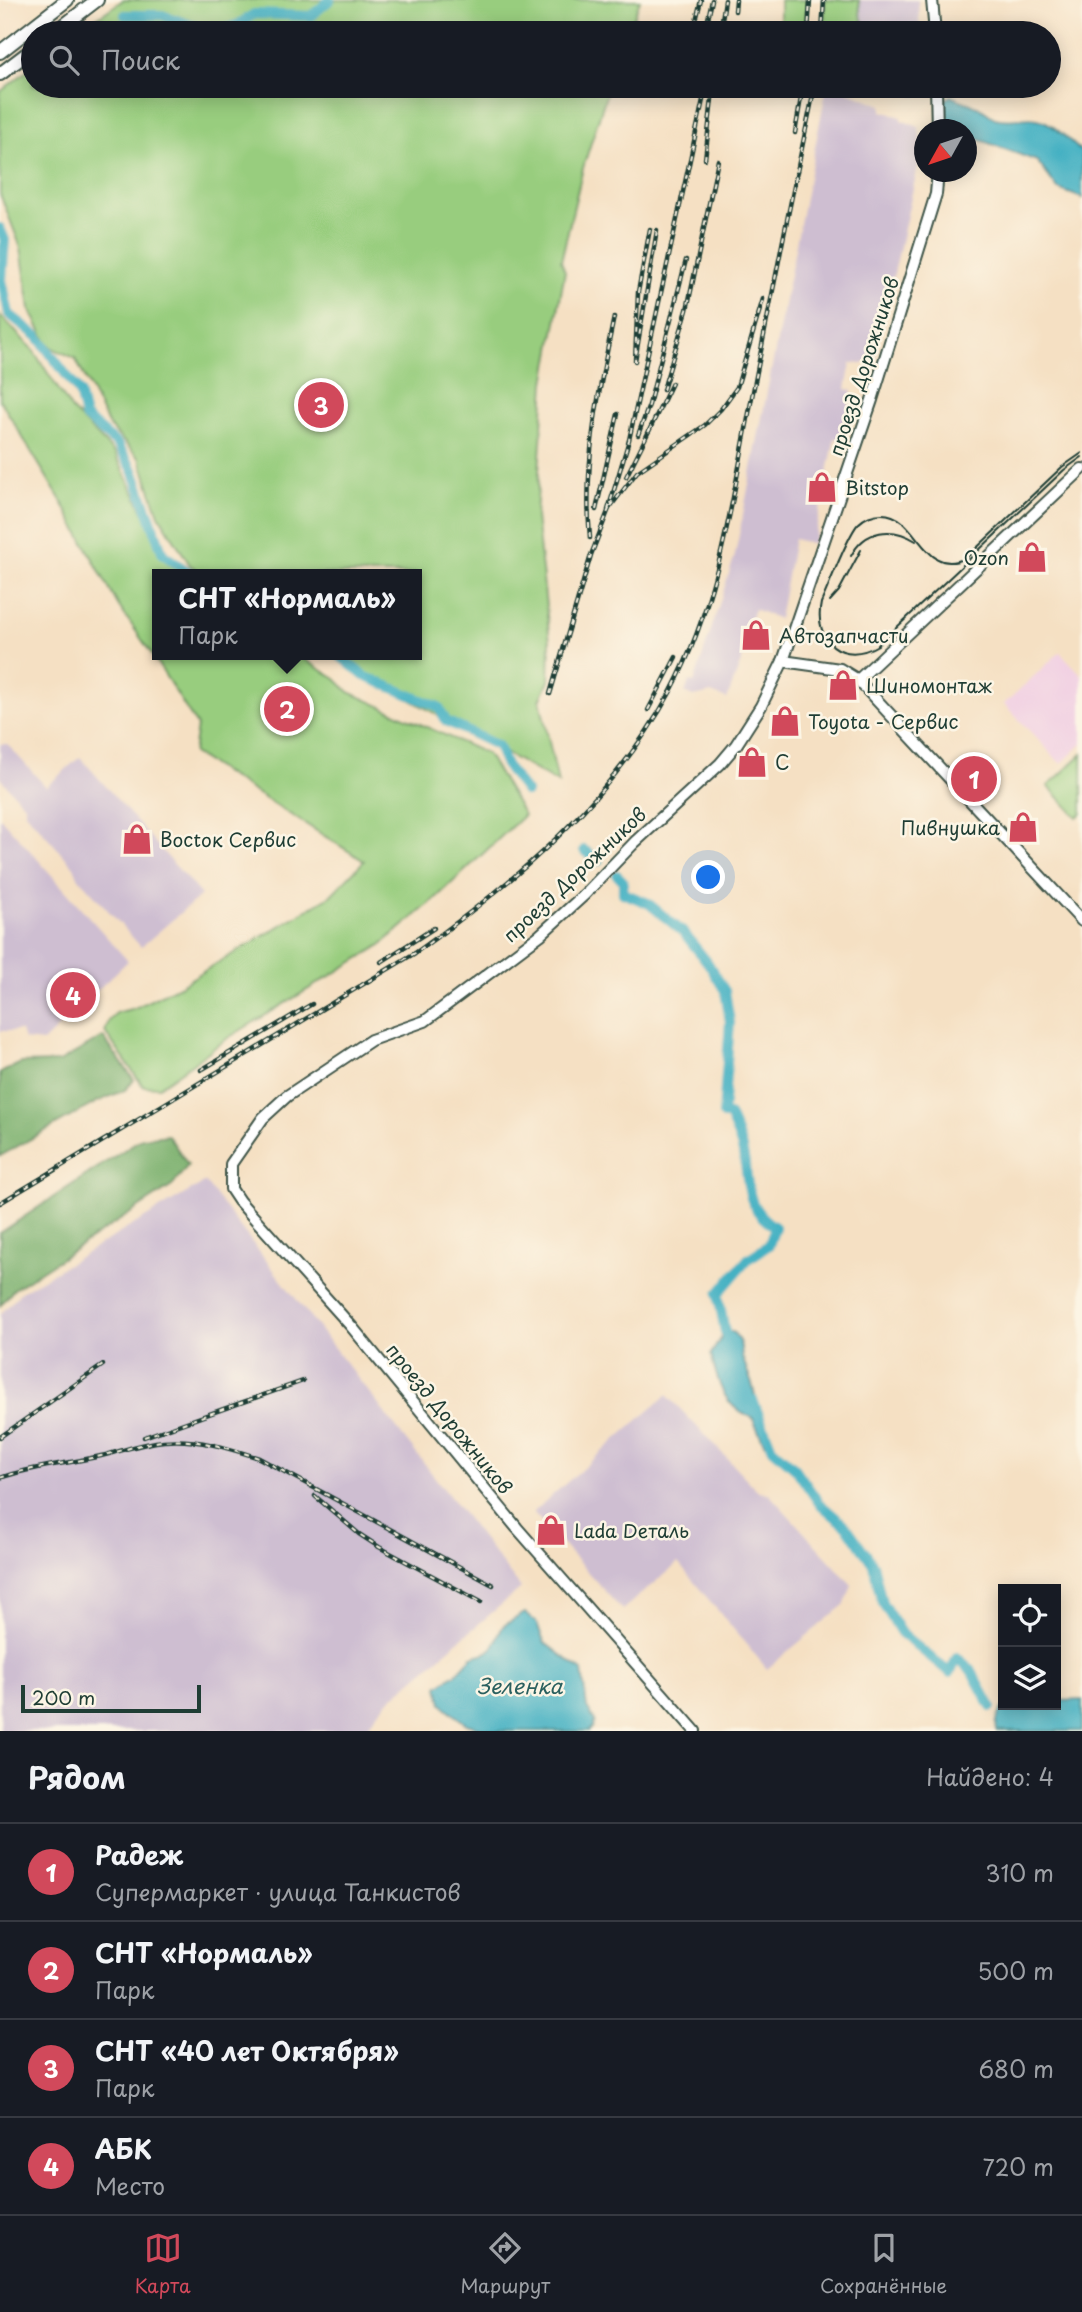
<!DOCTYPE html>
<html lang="ru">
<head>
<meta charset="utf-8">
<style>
  :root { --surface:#171b24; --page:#242831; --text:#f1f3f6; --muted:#9ea1a6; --line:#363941; --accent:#d1495b }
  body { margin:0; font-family:"Playpen Sans",sans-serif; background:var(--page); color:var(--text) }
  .controls { position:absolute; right:21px; bottom:21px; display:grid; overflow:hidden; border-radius:0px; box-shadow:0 4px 18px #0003 }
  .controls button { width:63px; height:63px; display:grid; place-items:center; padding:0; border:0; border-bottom:2px solid var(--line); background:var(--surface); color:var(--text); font:35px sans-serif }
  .compass { position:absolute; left:914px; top:119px; width:63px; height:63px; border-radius:50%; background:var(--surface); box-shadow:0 4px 18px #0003; rotate:230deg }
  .scale { position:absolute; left:21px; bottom:18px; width:180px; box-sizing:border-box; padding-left:7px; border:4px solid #1f3d34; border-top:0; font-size:19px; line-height:24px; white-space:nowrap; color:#1f3d34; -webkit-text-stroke:5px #fcf5e5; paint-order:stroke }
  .you { position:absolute; left:709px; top:878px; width:24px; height:24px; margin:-18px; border:5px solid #fff; border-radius:50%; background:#1a73e8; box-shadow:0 0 0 10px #1a73e833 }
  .badge { display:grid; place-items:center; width:46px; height:46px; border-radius:50%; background:var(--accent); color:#fff; font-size:23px; font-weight:700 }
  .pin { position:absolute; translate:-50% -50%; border:4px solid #fff; box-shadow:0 2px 7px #0006 }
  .popup { position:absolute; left:152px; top:569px; width:270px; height:91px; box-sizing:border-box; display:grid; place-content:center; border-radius:0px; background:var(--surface); filter:drop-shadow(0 2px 5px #0005); font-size:23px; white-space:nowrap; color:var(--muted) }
  .popup b { font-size:26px; color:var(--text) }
  .popup::after { content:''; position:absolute; left:50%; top:100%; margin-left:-14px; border:14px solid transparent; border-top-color:var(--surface) }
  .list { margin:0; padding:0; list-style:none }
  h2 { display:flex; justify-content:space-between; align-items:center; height:91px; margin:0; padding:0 28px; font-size:30px }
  h2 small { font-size:23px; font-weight:400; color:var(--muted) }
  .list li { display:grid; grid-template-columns:46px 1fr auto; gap:21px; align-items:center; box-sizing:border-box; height:98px; padding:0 28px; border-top:2px solid var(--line) }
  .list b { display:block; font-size:26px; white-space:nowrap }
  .list p { margin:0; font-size:23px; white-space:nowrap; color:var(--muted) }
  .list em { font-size:23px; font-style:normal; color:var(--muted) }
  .icon { flex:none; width:38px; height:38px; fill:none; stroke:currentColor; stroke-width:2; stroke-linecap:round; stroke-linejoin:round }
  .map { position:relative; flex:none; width:1082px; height:1731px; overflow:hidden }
  .search { position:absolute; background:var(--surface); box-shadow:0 4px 18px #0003; left:21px; right:21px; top:21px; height:77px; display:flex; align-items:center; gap:18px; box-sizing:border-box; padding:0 24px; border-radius:38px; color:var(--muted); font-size:26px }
  .sheet { height:483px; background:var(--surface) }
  nav { display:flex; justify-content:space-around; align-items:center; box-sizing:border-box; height:98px; border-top:2px solid var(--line); background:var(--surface); font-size:19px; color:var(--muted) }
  nav a { display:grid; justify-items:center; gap:4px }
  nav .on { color:var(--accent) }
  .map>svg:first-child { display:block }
  .built { fill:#f1d0e3 }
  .industrial { fill:#cebed1 }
  .green { fill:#98cd7e; stroke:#5c8559; stroke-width:2 }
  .forest { fill:#7ab06d; stroke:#4c7650; stroke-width:2 }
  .water { fill:#45b1c3; stroke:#32777c; stroke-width:2 }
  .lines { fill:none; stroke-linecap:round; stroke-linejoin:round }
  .river { stroke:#45b1c3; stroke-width:10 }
  .major-casing { stroke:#3f5549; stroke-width:14 }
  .highway-casing { stroke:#3f5549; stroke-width:16 }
  .major { stroke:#fff; stroke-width:10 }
  .highway { stroke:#fff; stroke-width:12 }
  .tram { stroke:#1f3d34; stroke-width:2 }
  .rail-casing { stroke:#1f3d34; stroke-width:4.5 }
  .rail { stroke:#fcf5e5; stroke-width:2; stroke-dasharray:5; stroke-linecap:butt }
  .labels { text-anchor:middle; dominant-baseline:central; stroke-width:5; stroke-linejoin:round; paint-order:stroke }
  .street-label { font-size:19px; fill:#1f3d34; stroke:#fcf5e5 }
  .poi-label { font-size:19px; fill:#1f3d34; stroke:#fcf5e5; text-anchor:start }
  .water-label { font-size:21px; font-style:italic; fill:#2a605f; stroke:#fcf5e5 }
</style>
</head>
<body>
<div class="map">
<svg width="1082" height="1731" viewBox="0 0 1082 1731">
  <rect width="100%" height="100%" fill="#fcf5e5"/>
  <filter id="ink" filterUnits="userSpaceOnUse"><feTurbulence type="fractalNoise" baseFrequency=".0143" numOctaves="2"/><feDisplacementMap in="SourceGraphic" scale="14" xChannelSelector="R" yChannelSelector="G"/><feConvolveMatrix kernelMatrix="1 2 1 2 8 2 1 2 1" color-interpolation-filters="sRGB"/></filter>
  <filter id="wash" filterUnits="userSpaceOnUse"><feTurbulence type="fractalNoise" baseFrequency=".00686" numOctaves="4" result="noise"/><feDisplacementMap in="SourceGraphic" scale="28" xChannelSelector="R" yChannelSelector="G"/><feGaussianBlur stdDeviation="1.57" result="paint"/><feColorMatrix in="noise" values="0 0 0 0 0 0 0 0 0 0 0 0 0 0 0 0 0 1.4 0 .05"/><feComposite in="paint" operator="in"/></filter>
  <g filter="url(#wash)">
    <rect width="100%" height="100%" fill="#f5e0c3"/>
    <!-- built -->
    <polygon class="built" points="1060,652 1082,675 1082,744 1061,764 1004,704"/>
    <!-- industrial -->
    <g class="industrial">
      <polygon points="859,0 918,0 920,33 867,33 860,14"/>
      <polygon points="827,86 843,86 846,91 882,105 882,111 901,117 901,120 919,127 920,139 918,166 876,354 863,364 851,363 846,389 852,390 842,439 835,438 813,544 794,539 779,619 754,609 750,620 756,622 727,699 711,693 694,697 685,693 689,681 694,683 735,555"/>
      <polygon points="0,744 7,744 46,787 80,757 201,895 141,947 78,877 74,867 25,812 25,806 0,778"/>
      <polygon points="0,817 128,961 43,1042 24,1040 21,1031 0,1031"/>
      <polygon points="205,1182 521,1588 388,1701 364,1731 0,1731 0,1315 21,1292"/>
      <polygon points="667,1395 758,1491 769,1494 852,1585 845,1604 767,1669 678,1563 622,1610 533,1512"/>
    </g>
    <!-- green -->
    <g class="green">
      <polygon points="123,0 640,0 628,33 75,33"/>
      <polygon points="780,0 807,0 805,33 780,33"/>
      <polygon points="825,0 859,0 860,14 867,33 824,28"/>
      <polygon points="33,66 33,86 609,86 583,168 561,261 565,271 545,383 536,516 550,642 549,681 540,700 558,783 353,667 349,655 416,655 416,574 203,574 190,565 159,515 140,459 109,426 75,358 56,350 47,343 30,309 21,248 0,194 0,92"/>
      <polygon points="0,315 33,350 72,410 115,453 166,558 186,574 158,574 158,655 297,655 336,679 349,692 487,754 524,815 437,897 381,945 228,1038 159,1087 143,1086 105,1032 109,1021 116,1013 135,1008 179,986 330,896 364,861 193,753 197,726 151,653 118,605 63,504 0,400"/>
      <polygon points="1082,754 1082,813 1077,817 1048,786"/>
    </g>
    <!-- forest -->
    <g class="forest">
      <polygon points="103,1037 134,1080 125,1090 97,1102 0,1156 0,1073 21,1063 59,1062"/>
      <polygon points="168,1135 188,1165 172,1186 14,1289 0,1306 0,1233 142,1138"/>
    </g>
    <!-- water -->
    <g class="water">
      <path d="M951,96C961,101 972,103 981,109C986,111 990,116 995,118C1011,123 1027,114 1044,121C1058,128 1070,142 1082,152V198L1058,189L1037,161L967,135V130C949,129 941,118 943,101Z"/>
      <path d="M725,1332H733L740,1341L742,1356L753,1387L759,1416L772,1448L764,1443L752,1417C724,1409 717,1380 711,1354Z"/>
      <polygon points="525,1613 536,1622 545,1643 582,1671 587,1708 595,1721 592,1728 588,1731 495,1731 466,1724 442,1704 438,1686 457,1673 472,1657 487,1652 493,1647 503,1626"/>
      <path d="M1082,1700V1731H997C995,1721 999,1712 1006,1705H1056V1701Z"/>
    </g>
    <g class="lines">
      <!-- river -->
      <g class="river">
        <polyline points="125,15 162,15 215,33 239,24 254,14 311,16 330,0"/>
        <polyline points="908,86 916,91"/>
        <polyline points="0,228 5,240 2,280 9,314 37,336 79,392 85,417 117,444 133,470 163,554 191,574"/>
        <polyline points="339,655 364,676 439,707 446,721 498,746 506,766 526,792"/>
        <polyline points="584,850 599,861"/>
        <path d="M617,875L623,881V893L648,903L683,932L708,963L725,991L730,1022L723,1115H729C734,1127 741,1140 743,1153C750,1184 744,1208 775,1227L769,1245L748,1259L718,1294L725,1332L730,1343"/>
        <polyline points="753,1400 772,1448 795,1468 819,1503 847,1527 873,1564 882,1602 901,1633 950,1673 957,1657 971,1670 991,1707"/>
      </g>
    </g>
  </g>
  <g filter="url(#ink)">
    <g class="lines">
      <defs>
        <g id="major">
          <polyline points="932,0 935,33"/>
          <polyline points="936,86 937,130"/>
          <polyline points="783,661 840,669 858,680 1082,921"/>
          <polyline points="858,680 1082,469"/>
          <polyline points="695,1731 517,1528 351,1326 239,1201 231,1189 231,1164 263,1118 287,1096 371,1040 425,1021 540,935 584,895 635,842 720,764 736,745 761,706 783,661 872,400 936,194 938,172"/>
        </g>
        <g id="highway">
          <polyline points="54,33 97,0"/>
          <polyline points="0,52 67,0"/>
          <polyline points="0,74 33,49"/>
        </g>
      </defs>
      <!-- major casing -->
      <use href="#major" class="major-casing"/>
      <!-- highway casing -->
      <use href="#highway" class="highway-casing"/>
      <!-- major -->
      <use href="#major" class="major"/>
      <!-- highway -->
      <use href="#highway" class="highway"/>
      <!-- tram -->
      <g class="tram">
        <path d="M1082,453L1062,467L966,558C922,579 919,514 882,514C873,514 865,517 858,524C847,536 829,586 821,603C813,641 843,666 878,645L1064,470L1082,457"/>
        <path d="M851,556C865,529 892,526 916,541"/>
        <polyline points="830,601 839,591 861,550"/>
      </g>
      <defs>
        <g id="rail">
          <polyline points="735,11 736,0"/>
          <polyline points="693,33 701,0"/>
          <polyline points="705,33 712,0"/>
          <polyline points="720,33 725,0"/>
          <polyline points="808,33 810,0"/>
          <polyline points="822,33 824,0"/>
          <polyline points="706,86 629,440 608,510 637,472 705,425 721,409 737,387 763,299"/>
          <polyline points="795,133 803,86"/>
          <polyline points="705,159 712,99"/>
          <polyline points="650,229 638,292 635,361 657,230"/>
          <polyline points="663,390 687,310 718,160"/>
          <polyline points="649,431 672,383"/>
          <polyline points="638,435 649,405 686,260"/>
          <polyline points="626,477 651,427"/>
          <polyline points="596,510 618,414"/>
          <path d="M590,538C583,463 599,390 614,317"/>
          <polyline points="550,694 591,555 612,501"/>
          <polyline points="648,710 676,657"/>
          <polyline points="381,962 434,928"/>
          <polyline points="201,1070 312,1004"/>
          <path d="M0,1203L415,953C515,882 611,801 671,691C719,601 733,496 752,397C772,293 793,189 815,86"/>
          <polyline points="0,1437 103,1365"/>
          <polyline points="144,1437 303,1381"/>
          <path d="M0,1478C33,1466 67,1464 101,1456C122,1451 142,1443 164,1441C197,1438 228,1448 259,1458L493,1585"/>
          <polyline points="315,1496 359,1534 379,1547 481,1602"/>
        </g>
      </defs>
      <!-- rail casing -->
      <use href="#rail" class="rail-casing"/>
      <!-- rail -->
      <use href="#rail" class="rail"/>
    </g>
  </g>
  <!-- icons -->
  <defs>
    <symbol id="shop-bare" viewBox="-9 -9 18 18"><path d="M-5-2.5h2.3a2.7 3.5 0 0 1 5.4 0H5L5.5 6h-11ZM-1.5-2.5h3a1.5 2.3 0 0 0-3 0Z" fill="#d1495b" stroke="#fcf5e5" stroke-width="2.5" paint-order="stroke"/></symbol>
  </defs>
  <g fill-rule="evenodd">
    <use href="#shop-bare" x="800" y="465" width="44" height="44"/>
    <use href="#shop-bare" x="1010" y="535" width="44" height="44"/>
    <use href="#shop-bare" x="734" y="613" width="44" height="44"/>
    <use href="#shop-bare" x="821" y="663" width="44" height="44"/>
    <use href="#shop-bare" x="763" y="699" width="44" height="44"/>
    <use href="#shop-bare" x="730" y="740" width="44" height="44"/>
    <use href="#shop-bare" x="1001" y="805" width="44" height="44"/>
    <use href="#shop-bare" x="115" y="817" width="44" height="44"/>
    <use href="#shop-bare" x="529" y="1508" width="44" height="44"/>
  </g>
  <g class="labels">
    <!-- street labels -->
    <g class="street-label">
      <text transform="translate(863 366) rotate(-72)">проезд Дорожников</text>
      <text transform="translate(574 874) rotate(-43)">проезд Дорожников</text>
      <text transform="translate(450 1418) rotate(51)">проезд Дорожников</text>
    </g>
    <!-- poi labels -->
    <g class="poi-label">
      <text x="845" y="487">Bitstop</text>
      <text x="1009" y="557" text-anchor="end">Ozon</text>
      <text x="779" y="635">Автозапчасти</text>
      <text x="866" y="685">Шиномонтаж</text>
      <text x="808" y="721">Toyota - Сервис</text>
      <text x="775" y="762">С</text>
      <text x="1000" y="827" text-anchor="end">Пивнушка</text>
      <text x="160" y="839">Восtок Сервис</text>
      <text x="574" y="1530">Lada Dеталь</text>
    </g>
    <!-- water labels -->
    <g class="water-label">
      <text x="520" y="1685">Зеленка</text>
    </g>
  </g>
</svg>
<div class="controls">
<button><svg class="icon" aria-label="locate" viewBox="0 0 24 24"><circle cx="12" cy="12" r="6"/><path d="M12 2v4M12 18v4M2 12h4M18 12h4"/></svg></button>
<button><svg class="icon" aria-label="layers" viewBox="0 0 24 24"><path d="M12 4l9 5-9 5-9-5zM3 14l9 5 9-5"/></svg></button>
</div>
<svg class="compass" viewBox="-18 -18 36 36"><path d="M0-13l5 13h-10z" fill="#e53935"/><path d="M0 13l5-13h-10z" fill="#9ea1a6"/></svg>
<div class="scale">200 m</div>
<div class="you"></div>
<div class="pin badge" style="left:974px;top:779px">1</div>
<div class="pin badge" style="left:287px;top:709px">2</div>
<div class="popup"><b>СНТ «Нормаль»</b>Парк</div>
<div class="pin badge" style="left:321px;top:405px">3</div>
<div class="pin badge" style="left:73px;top:995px">4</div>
<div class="search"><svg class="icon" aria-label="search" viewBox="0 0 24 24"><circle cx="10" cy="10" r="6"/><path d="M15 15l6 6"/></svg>Поиск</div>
</div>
<section class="sheet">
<h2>Рядом<small>Найдено: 4</small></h2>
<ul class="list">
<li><span class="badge">1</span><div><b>Радеж</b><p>Супермаркет · улица Танкистов</p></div><em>310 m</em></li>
<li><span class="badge">2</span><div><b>СНТ «Нормаль»</b><p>Парк</p></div><em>500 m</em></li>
<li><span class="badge">3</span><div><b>СНТ «40 лет Октября»</b><p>Парк</p></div><em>680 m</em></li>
<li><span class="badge">4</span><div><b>АБК</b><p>Место</p></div><em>720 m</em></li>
</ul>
</section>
<nav>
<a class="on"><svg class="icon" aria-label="map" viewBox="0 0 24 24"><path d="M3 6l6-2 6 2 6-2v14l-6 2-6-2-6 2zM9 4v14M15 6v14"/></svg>Карта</a>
<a><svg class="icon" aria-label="directions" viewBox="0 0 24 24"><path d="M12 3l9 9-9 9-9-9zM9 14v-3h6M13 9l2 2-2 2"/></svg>Маршрут</a>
<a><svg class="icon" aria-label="saved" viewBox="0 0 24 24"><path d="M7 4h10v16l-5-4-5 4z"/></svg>Сохранённые</a>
</nav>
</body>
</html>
